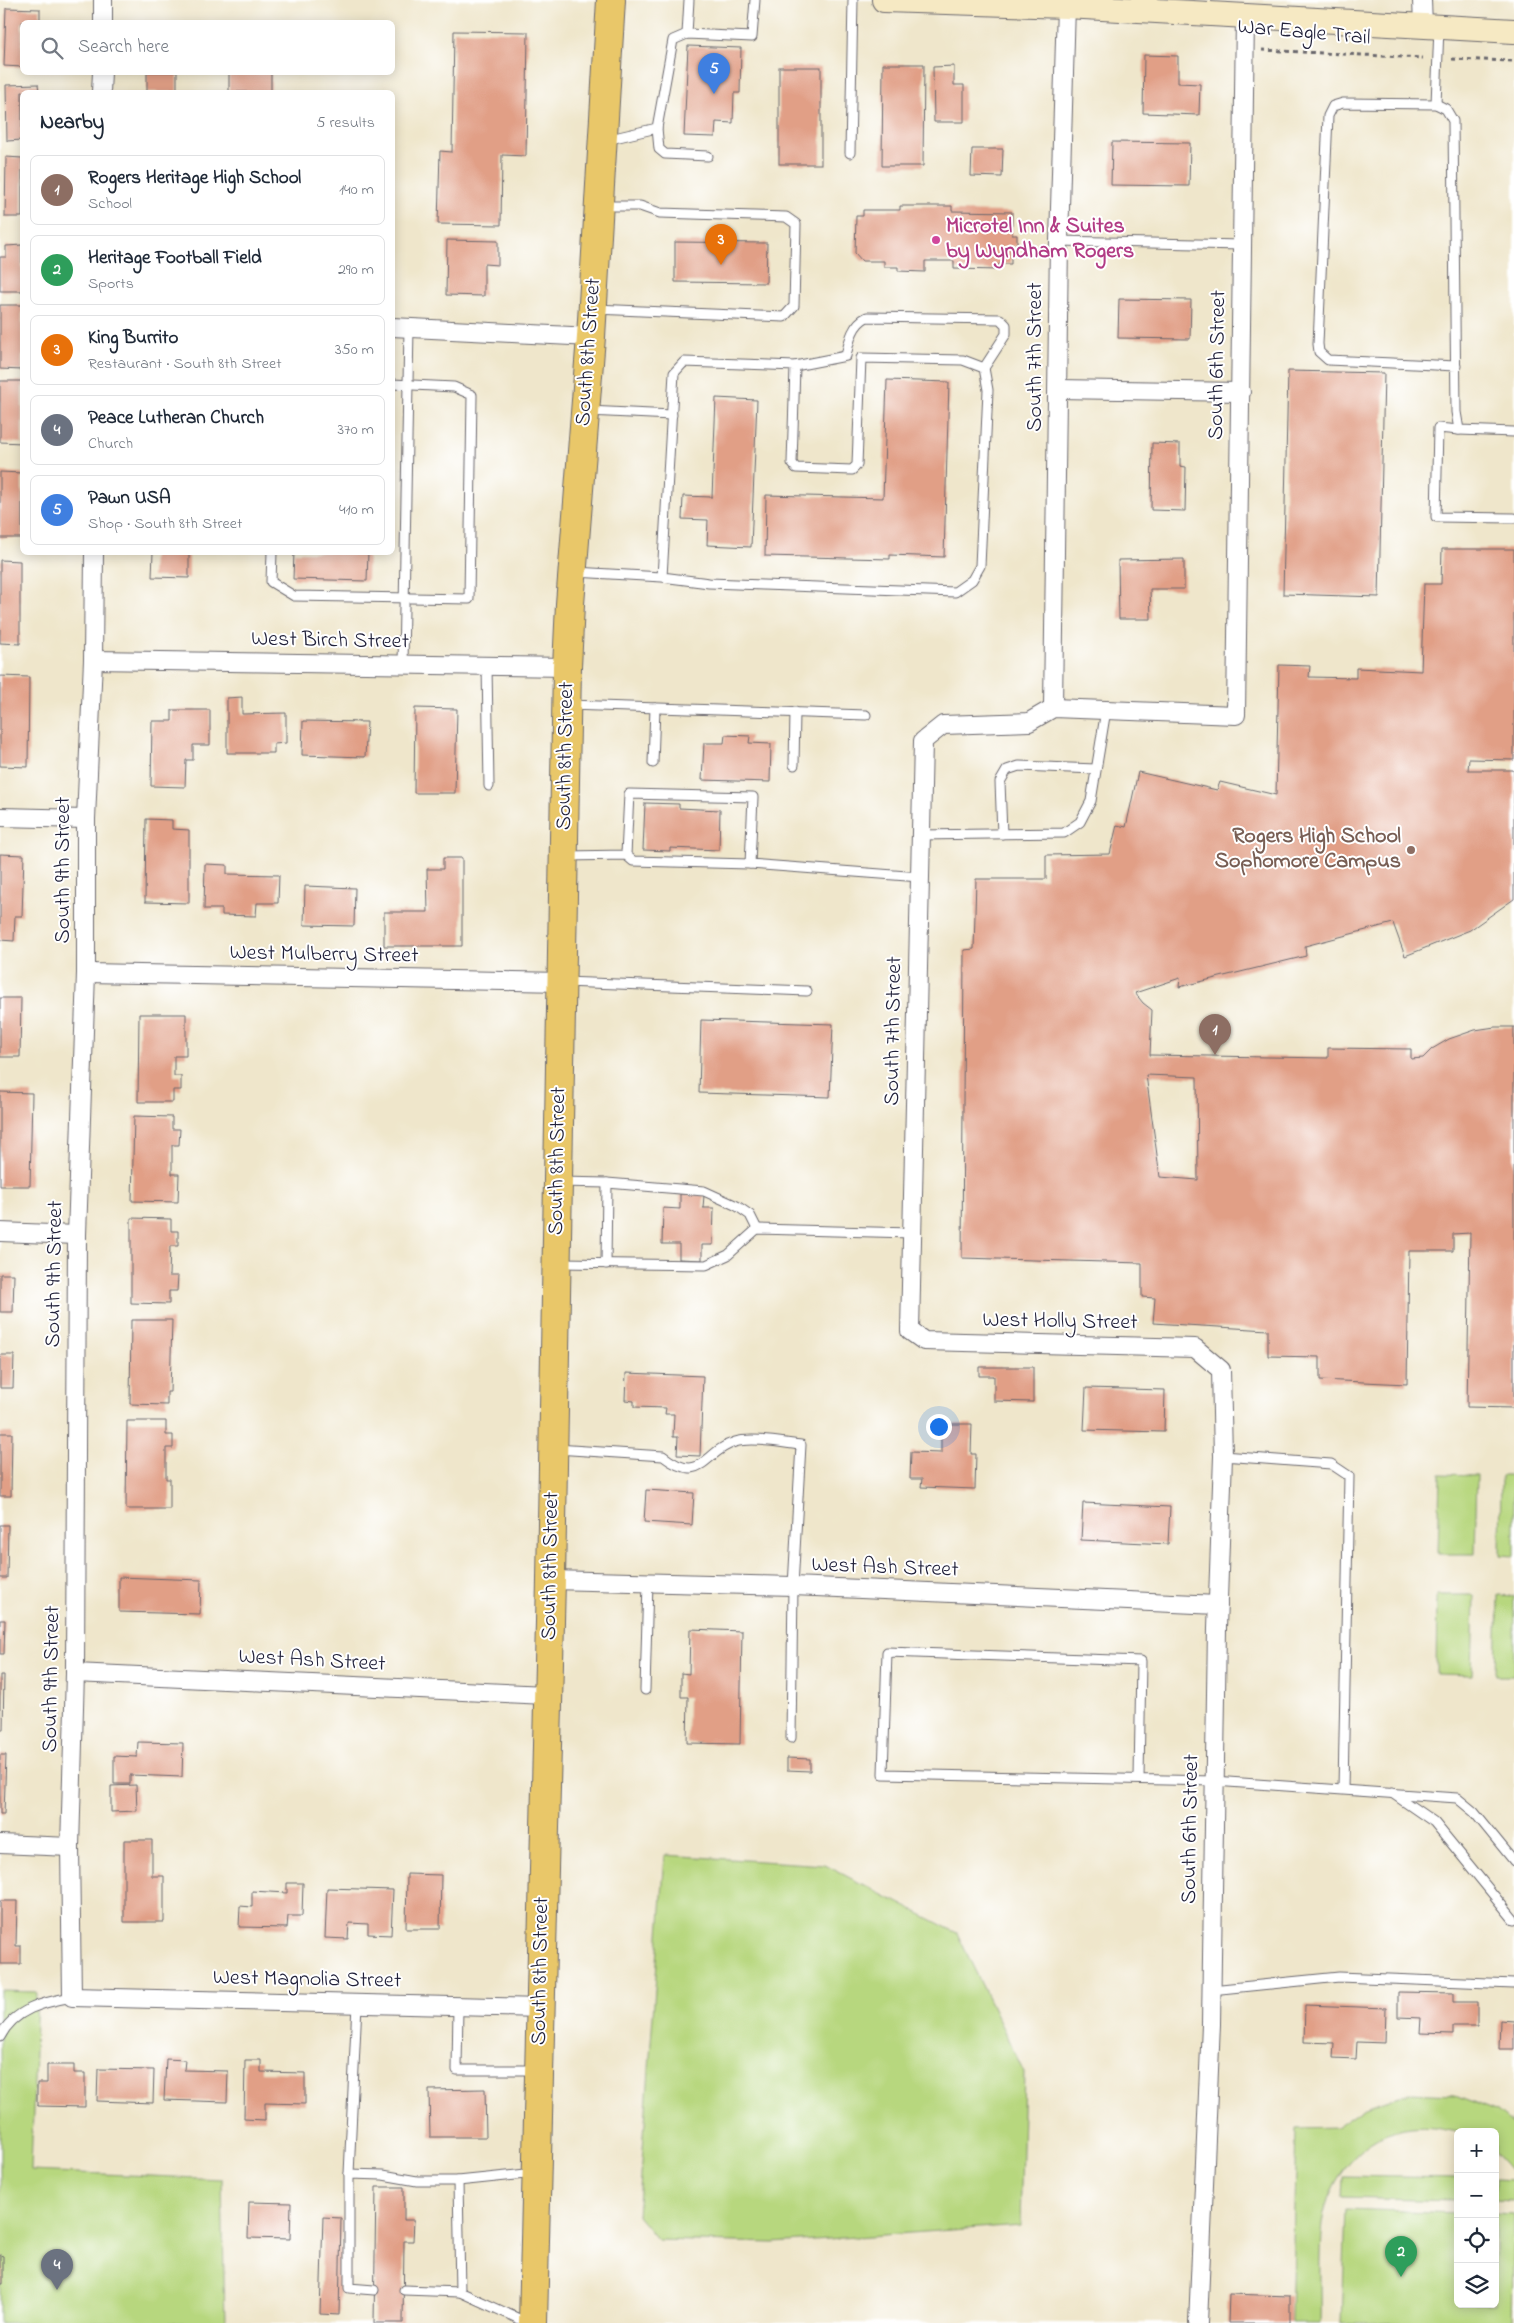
<!DOCTYPE html>
<html lang="en">
<head>
<meta charset="utf-8">
<style>
  :root { --surface:#fff; --page:#f6f6f7; --text:#1f2937; --muted:#747a83; --line:#e0e1e3; --accent:#d93025 }
  body { margin:0; font-family:"Indie Flower",sans-serif; background:var(--page); color:var(--text) }
  .controls { position:absolute; right:15px; bottom:15px; display:grid; overflow:hidden; border-radius:8px; box-shadow:0 2px 12px #0003 }
  .controls button { width:45px; height:45px; display:grid; place-items:center; padding:0; border:0; border-bottom:1px solid var(--line); background:var(--surface); color:var(--text); font:25px sans-serif }
  .you { position:absolute; left:938px; top:1426px; width:18px; height:18px; margin:-12px; border:4px solid #fff; border-radius:50%; background:#1a73e8; box-shadow:0 0 0 8px #1a73e833 }
  .badge { display:grid; place-items:center; width:32px; height:32px; border-radius:50%; background:var(--accent); color:#fff; font-size:16px; font-weight:700 }
  .pin { position:absolute; translate:-50% -41px; filter:drop-shadow(0 1px 2px #0008) }
  .pin::after { content:''; position:absolute; top:26px; width:18px; height:15px; background:inherit; clip-path:polygon(0 0,100% 0,50% 100%) }
  .list { margin:0; padding:0; list-style:none }
  h2 { display:flex; justify-content:space-between; align-items:center; height:65px; margin:0; padding:0 20px; font-size:21px }
  h2 small { font-size:16px; font-weight:400; color:var(--muted) }
  .list li { display:grid; grid-template-columns:32px 1fr auto; gap:15px; align-items:center; box-sizing:border-box; height:70px; margin:0 10px 10px; padding:0 10px; border:1px solid var(--line); border-radius:8px }
  .list b { display:block; font-size:19px; white-space:nowrap }
  .list p { margin:0; font-size:16px; white-space:nowrap; color:var(--muted) }
  .list em { font-size:16px; font-style:normal; color:var(--muted) }
  .icon { flex:none; width:28px; height:28px; fill:none; stroke:currentColor; stroke-width:2; stroke-linecap:round; stroke-linejoin:round }
  .map { position:relative; flex:none; width:1514px; height:2323px; overflow:hidden }
  .search { position:absolute; background:var(--surface); box-shadow:0 2px 12px #0003; left:20px; top:20px; width:375px; height:55px; display:flex; align-items:center; gap:12px; box-sizing:border-box; padding:0 18px; border-radius:8px; color:var(--muted); font-size:19px }
  .panel { position:absolute; background:var(--surface); box-shadow:0 2px 12px #0003; left:20px; top:90px; width:375px; height:465px; border-radius:8px }
  .map>svg:first-child { display:block }
  .green { fill:#b7d77e; stroke:#6c7c5c }
  .building { fill:#e19f86; fill-rule:evenodd }
  .lines { fill:none; stroke-linecap:round; stroke-linejoin:round }
  .lane-casing { stroke:#6a676d; stroke-width:11 }
  .street-casing { stroke:#6a676d; stroke-width:20 }
  .secondary-casing { stroke:#6a676d; stroke-width:26 }
  .primary-casing { stroke:#6a676d; stroke-width:30 }
  .path { stroke:#6a676d; stroke-width:3; stroke-dasharray:4 4; stroke-linecap:butt }
  .lane { stroke:#fff; stroke-width:9 }
  .street { stroke:#fff; stroke-width:18 }
  .secondary { stroke:#f6e9c3; stroke-width:24 }
  .primary { stroke:#e9c769; stroke-width:28 }
  .hotel-dot { fill:#d1479c; stroke:#fff; stroke-width:2 }
  .education-dot { fill:#8d6e63; stroke:#fff; stroke-width:2 }
  .labels { text-anchor:middle; dominant-baseline:central; stroke-width:4; stroke-linejoin:round; paint-order:stroke }
  .street-label { font-size:22px; fill:#22223b; stroke:#fff }
  .hotel-label { font-size:22px; font-weight:bold; fill:#b23c85; stroke:#fff; text-anchor:start }
  .education-label { font-size:22px; font-weight:bold; fill:#785e54; stroke:#fff; text-anchor:end }
</style>
</head>
<body>
<div class="map">
<svg width="1514" height="2323" viewBox="0 0 1514 2323">
  <rect width="100%" height="100%" fill="#fff"/>
  <filter id="ink" filterUnits="userSpaceOnUse"><feTurbulence type="fractalNoise" baseFrequency=".02" numOctaves="2"/><feDisplacementMap in="SourceGraphic" scale="10" xChannelSelector="R" yChannelSelector="G"/><feConvolveMatrix kernelMatrix="1 2 1 2 8 2 1 2 1" color-interpolation-filters="sRGB"/></filter>
  <filter id="wash" filterUnits="userSpaceOnUse"><feTurbulence type="fractalNoise" baseFrequency=".0096" numOctaves="4" result="noise"/><feDisplacementMap in="SourceGraphic" scale="20" xChannelSelector="R" yChannelSelector="G"/><feGaussianBlur stdDeviation="1.12" result="paint"/><feColorMatrix in="noise" values="0 0 0 0 0 0 0 0 0 0 0 0 0 0 0 0 0 1.4 0 .05"/><feComposite in="paint" operator="in"/></filter>
  <g filter="url(#wash)">
    <rect width="100%" height="100%" fill="#efe6cb"/>
    <!-- green -->
    <g class="green">
      <polygon points="1440,1474 1477,1475 1475,1554 1438,1554"/>
      <polygon points="1501,1476 1514,1476 1514,1556 1500,1555"/>
      <polygon points="1437,1595 1474,1595 1472,1675 1436,1674"/>
      <polygon points="1498,1595 1514,1596 1514,1675 1496,1675"/>
      <polygon points="665,1855 825,1865 957,1933 1024,2073 1020,2225 773,2243 658,2240 638,2216"/>
      <polygon points="0,1991 37,1992 31,2171 222,2179 225,2323 0,2323"/>
      <path d="M1408,2093L1455,2095L1496,2111L1514,2126V2174L1495,2153V2132C1483,2132 1469,2134 1457,2132C1442,2129 1428,2126 1412,2128C1364,2132 1328,2178 1322,2224C1318,2256 1321,2290 1320,2323H1291L1296,2128L1336,2127L1365,2107Z"/>
      <polygon points="1343,2176 1458,2178 1458,2200 1342,2197"/>
      <polygon points="1495,2179 1514,2180 1514,2201 1495,2200"/>
      <polygon points="1346,2209 1458,2213 1458,2304 1495,2304 1495,2214 1514,2215 1512,2323 1342,2323"/>
    </g>
    <g id="blocks">
      <!-- building -->
      <g class="building">
        <polygon points="6,8 40,9 40,22 22,22 22,67 4,66"/>
        <polygon points="454,31 528,32 526,156 502,155 501,225 438,224 440,151 452,152"/>
        <polygon points="688,46 741,48 740,93 734,93 733,123 716,122 715,137 684,136"/>
        <polygon points="1144,55 1178,56 1178,83 1200,84 1199,115 1143,113"/>
        <polygon points="883,64 924,64 923,166 882,166"/>
        <polygon points="954,66 954,85 964,85 964,122 934,122 933,67"/>
        <rect x="779" y="67" width="42" height="97"/>
        <rect x="147" y="72" width="30" height="20"/>
        <rect x="229" y="72" width="42" height="20"/>
        <polygon points="38,84 39,92 22,92 22,140 7,141 6,85"/>
        <polygon points="1112,142 1190,143 1189,186 1111,185"/>
        <polygon points="972,149 1003,149 1002,177 971,176"/>
        <polygon points="6,157 22,158 22,217 5,217"/>
        <polygon points="900,206 952,206 952,211 1012,212 1012,235 1017,235 1017,246 1011,246 1011,264 999,264 999,270 954,269 954,261 925,261 925,272 898,271 898,267 884,267 884,261 862,261 855,253 856,216 863,216 863,210 900,210"/>
        <polygon points="447,240 498,241 498,265 484,264 484,296 446,295"/>
        <polygon points="675,242 767,243 766,283 675,282"/>
        <polygon points="22,245 22,291 0,291 0,257 6,257 6,246"/>
        <polygon points="1119,299 1191,300 1190,339 1118,338"/>
        <polygon points="0,305 22,305 22,370 0,369"/>
        <polygon points="1288,371 1384,373 1379,597 1283,594"/>
        <polygon points="887,380 949,382 944,557 890,555 890,559 765,556 766,495 883,498"/>
        <polygon points="0,381 22,381 22,443 0,442"/>
        <polygon points="716,398 757,400 751,547 707,545 708,520 682,519 683,496 712,497"/>
        <polygon points="1152,443 1180,444 1180,466 1186,467 1185,511 1151,510"/>
        <polygon points="0,472 22,473 22,538 0,538"/>
        <path d="M1442,549H1514V760L1469,759L1468,770H1513L1514,772V899L1470,930L1405,956L1393,923L1305,946L1306,956L1179,987L1180,978L1135,993L1143,1003L1152,1010L1150,1055L1328,1058V1048L1411,1049V1059L1423,1058L1432,1049L1449,1039L1475,1030L1495,1027H1514V1408L1467,1407L1470,1233L1453,1234V1251H1409L1407,1384L1320,1380V1357L1268,1356V1330L1153,1323L1155,1298L1142,1297V1263L962,1258L964,950L974,949L976,879H1046V855L1110,854L1117,825L1126,827L1138,772L1217,790L1220,782L1276,795L1279,665L1310,666L1309,677L1356,678V668L1421,671L1424,584H1441ZM1146,1075L1197,1077L1198,1180L1160,1177Z"/>
        <polygon points="153,552 189,552 189,578 152,577"/>
        <polygon points="294,552 368,552 367,581 293,579"/>
        <polygon points="1184,559 1184,589 1150,589 1151,619 1119,619 1118,560"/>
        <polygon points="0,560 20,561 20,644 0,643"/>
        <polygon points="0,676 29,677 28,767 0,766"/>
        <polygon points="242,697 242,714 286,713 286,743 274,744 274,753 227,753 227,698"/>
        <polygon points="415,708 457,709 455,793 414,793"/>
        <polygon points="172,710 210,710 210,745 193,745 193,760 186,760 185,787 151,786 152,721 172,721"/>
        <polygon points="303,721 367,722 365,757 302,755"/>
        <polygon points="725,735 750,736 749,743 771,744 770,782 702,780 704,743 724,743"/>
        <polygon points="645,803 679,804 679,808 720,810 719,850 670,848 670,851 643,850"/>
        <polygon points="146,819 172,820 172,829 189,830 189,903 145,902"/>
        <polygon points="0,854 24,855 22,916 15,916 14,941 0,940"/>
        <polygon points="443,858 462,858 462,946 384,946 384,912 428,912 427,869 443,869"/>
        <polygon points="205,864 227,865 227,874 279,875 278,903 257,903 256,916 222,915 222,909 204,909"/>
        <polygon points="305,886 355,888 354,926 304,925"/>
        <polygon points="0,998 21,998 20,1057 0,1057"/>
        <polygon points="139,1014 186,1014 186,1056 174,1056 174,1076 181,1076 181,1090 173,1090 173,1102 138,1102"/>
        <polygon points="701,1020 833,1024 830,1097 699,1093"/>
        <polygon points="0,1092 32,1093 30,1186 0,1186"/>
        <polygon points="134,1116 172,1117 172,1129 180,1129 179,1145 172,1145 172,1174 179,1174 178,1202 132,1201"/>
        <polygon points="680,1194 704,1195 703,1208 714,1208 713,1245 702,1245 702,1260 679,1259 679,1244 662,1244 663,1208 680,1209"/>
        <polygon points="131,1218 171,1219 171,1231 178,1231 178,1246 170,1246 169,1276 178,1276 177,1291 169,1291 169,1304 131,1303"/>
        <polygon points="0,1274 14,1274 13,1312 0,1312"/>
        <polygon points="131,1320 172,1320 170,1392 167,1392 167,1405 130,1404"/>
        <polygon points="0,1355 14,1355 13,1388 0,1388"/>
        <polygon points="979,1367 1033,1367 1033,1402 994,1401 994,1376 979,1376"/>
        <polygon points="626,1373 703,1376 700,1456 677,1455 678,1437 673,1437 674,1414 665,1414 666,1408 634,1407 634,1401 625,1400"/>
        <polygon points="1086,1388 1165,1390 1164,1432 1084,1430"/>
        <polygon points="127,1421 166,1421 166,1435 173,1435 173,1448 166,1448 166,1479 170,1479 170,1509 126,1509"/>
        <polygon points="941,1424 972,1424 971,1454 976,1454 975,1489 921,1487 922,1479 910,1479 911,1452 941,1453"/>
        <polygon points="0,1433 12,1433 11,1496 0,1496"/>
        <polygon points="646,1490 694,1493 692,1525 644,1522"/>
        <polygon points="1083,1503 1170,1507 1168,1544 1081,1540"/>
        <polygon points="0,1525 8,1525 7,1578 0,1578"/>
        <polygon points="119,1577 201,1580 200,1614 119,1612"/>
        <polygon points="0,1620 5,1620 4,1654 0,1654"/>
        <polygon points="690,1629 742,1631 740,1744 687,1743 688,1697 681,1697 681,1673 689,1674"/>
        <polygon points="0,1675 4,1675 3,1730 0,1730"/>
        <polygon points="138,1742 183,1743 182,1777 130,1775 130,1784 114,1784 114,1756 137,1757"/>
        <polygon points="0,1755 6,1755 4,1814 0,1814"/>
        <polygon points="787,1758 810,1759 810,1771 787,1770"/>
        <polygon points="136,1785 137,1811 111,1812 111,1786"/>
        <polygon points="124,1840 152,1840 152,1876 164,1876 164,1922 124,1922"/>
        <polygon points="407,1874 441,1875 440,1929 406,1929"/>
        <polygon points="287,1883 303,1883 302,1916 288,1916 287,1928 239,1927 240,1906 252,1907 252,1891 287,1893"/>
        <polygon points="327,1888 393,1890 391,1935 368,1934 368,1924 349,1923 348,1939 325,1938"/>
        <polygon points="0,1901 17,1901 16,1946 21,1946 21,1964 0,1964"/>
        <polygon points="1398,1992 1453,1993 1453,2002 1477,2002 1477,2026 1453,2026 1453,2034 1420,2033 1421,2018 1398,2017"/>
        <polygon points="1305,2005 1386,2008 1385,2043 1357,2042 1356,2059 1333,2058 1334,2043 1304,2042"/>
        <polygon points="1500,2020 1514,2021 1514,2049 1499,2049"/>
        <polygon points="166,2059 185,2060 184,2070 228,2071 227,2102 164,2100"/>
        <polygon points="245,2060 261,2060 261,2072 305,2073 305,2104 265,2103 265,2120 244,2119"/>
        <polygon points="47,2065 74,2065 74,2073 85,2073 85,2107 37,2106 37,2083 47,2083"/>
        <polygon points="98,2069 154,2070 153,2103 97,2101"/>
        <polygon points="485,2089 486,2137 430,2137 429,2090"/>
        <polygon points="376,2187 404,2187 404,2220 414,2220 413,2241 404,2241 403,2323 374,2323"/>
        <polygon points="249,2202 291,2203 290,2239 248,2238"/>
        <polygon points="323,2217 341,2218 339,2315 320,2314"/>
        <polygon points="0,2255 3,2256 3,2284 0,2284"/>
        <polygon points="1229,2294 1290,2296 1290,2323 1228,2323"/>
      </g>
    </g>
  </g>
  <g filter="url(#ink)">
    <use href="#blocks" fill-opacity="0" stroke="#6a676d" stroke-width="1"/>
    <g class="lines">
      <defs>
        <g id="lane">
          <polyline points="687,34 689,0"/>
          <polyline points="1436,104 1439,27"/>
          <polyline points="657,128 659,149 665,154 708,156"/>
          <polyline points="606,140 657,128 673,40 687,34 752,37 755,0"/>
          <polyline points="850,153 853,0"/>
          <polyline points="1059,241 1242,245"/>
          <polyline points="595,309 784,317 794,306 796,224 786,217 660,213 640,206 601,206"/>
          <path d="M795,366L846,356C849,342 852,324 867,317L1000,319L1006,325V334L984,368"/>
          <polyline points="1456,366 1328,360 1319,352 1318,344 1328,116 1333,106 1343,103 1436,104 1446,109 1453,121 1456,412 1459,430 1514,432"/>
          <polyline points="588,411 672,415"/>
          <polyline points="1459,430 1438,428 1436,517 1514,518"/>
          <polyline points="272,552 271,582 294,596 469,599 472,395 454,387 392,384"/>
          <polyline points="575,572 662,577 674,373 684,362 795,366 792,463 796,468 852,470 857,465 861,358 963,360 984,368 988,390 980,566 972,580 955,592 709,583 662,577"/>
          <polyline points="403,665 409,327"/>
          <polyline points="487,666 489,786"/>
          <polyline points="569,705 866,715"/>
          <polyline points="653,763 655,708"/>
          <polyline points="794,765 795,712"/>
          <polyline points="1002,834 1000,782 1007,770 1019,766 1096,769"/>
          <polyline points="921,835 1064,833 1080,822 1091,801 1106,710"/>
          <polyline points="567,856 626,855 629,794 753,797 750,864 633,861 626,855"/>
          <polyline points="750,864 920,877"/>
          <polyline points="564,982 807,991"/>
          <polyline points="560,1182 607,1183 704,1191 737,1206 750,1215 757,1229"/>
          <polyline points="560,1263 706,1265 728,1255 757,1229 912,1233"/>
          <polyline points="606,1264 607,1183"/>
          <path d="M556,1449L663,1456C702,1486 704,1451 735,1442C752,1437 783,1443 801,1445L793,1586L791,1738"/>
          <polyline points="1223,1456 1331,1464 1349,1476 1343,1789"/>
          <polyline points="645,1690 648,1582"/>
          <polyline points="1139,1779 1141,1661 887,1652 883,1774 1214,1781 1457,1798 1474,1812 1514,1861"/>
          <polyline points="1392,1793 1434,1822 1514,1920"/>
          <polyline points="1211,1990 1339,1977 1514,1984"/>
          <polyline points="458,2006 457,2070 536,2070"/>
          <path d="M0,2037C14,2009 44,2002 72,1997"/>
          <polyline points="349,2174 357,2004"/>
          <polyline points="458,2181 535,2173"/>
          <polyline points="374,2290 349,2288 349,2174 383,2175 417,2181 458,2181 460,2292"/>
          <polyline points="404,2290 460,2292 528,2323"/>
        </g>
        <g id="street">
          <polyline points="1422,0 1423,25"/>
          <polyline points="103,22 103,0"/>
          <polyline points="101,92 102,72"/>
          <polyline points="392,327 591,337"/>
          <polyline points="1058,389 1241,392"/>
          <polyline points="94,552 93,660 86,819 86,973 77,1235 75,1673 70,1847 72,1997 541,2008"/>
          <polyline points="93,660 567,667"/>
          <polyline points="1053,708 1059,241 1066,6"/>
          <polyline points="0,817 86,819"/>
          <polyline points="86,973 562,982"/>
          <polyline points="0,1232 77,1235"/>
          <polyline points="551,1580 793,1586 1218,1605"/>
          <polyline points="75,1673 547,1695"/>
          <polyline points="0,1844 70,1847"/>
          <polyline points="1198,2323 1211,2024 1217,1628 1223,1456 1221,1370 1195,1348 924,1341 910,1331 923,741 943,725 1029,722 1053,708 1236,715 1245,16"/>
        </g>
        <polyline id="secondary" points="884,0 1066,6 1514,31"/>
        <polyline id="primary" points="533,2323 551,1580 567,667 570,604 591,337 611,0"/>
      </defs>
      <!-- lane casing -->
      <use href="#lane" class="lane-casing"/>
      <!-- street casing -->
      <use href="#street" class="street-casing"/>
      <!-- secondary casing -->
      <use href="#secondary" class="secondary-casing"/>
      <!-- primary casing -->
      <use href="#primary" class="primary-casing"/>
      <!-- path -->
      <g class="path">
        <polyline points="1262,50 1423,58"/>
        <polyline points="1452,59 1514,61"/>
      </g>
      <!-- lane -->
      <use href="#lane" class="lane"/>
      <!-- street -->
      <use href="#street" class="street"/>
      <!-- secondary -->
      <use href="#secondary" class="secondary"/>
      <!-- primary -->
      <use href="#primary" class="primary"/>
    </g>
  </g>
  <!-- markers -->
  <circle class="hotel-dot" cx="936" cy="240" r="5"/>
  <circle class="education-dot" cx="1411" cy="850" r="5"/>
  <g class="labels">
    <!-- street labels -->
    <g class="street-label">
      <text transform="translate(1304 33) rotate(5)">War Eagle Trail</text>
      <text transform="translate(589 352) rotate(-86)">South 8th Street</text>
      <text transform="translate(1036 357) rotate(-90)">South 7th Street</text>
      <text transform="translate(1218 365) rotate(-89)">South 6th Street</text>
      <text transform="translate(330 641) rotate(1)">West Birch Street</text>
      <text transform="translate(566 756) rotate(-89)">South 8th Street</text>
      <text transform="translate(64 870) rotate(-90)">South 9th Street</text>
      <text transform="translate(324 955) rotate(1)">West Mulberry Street</text>
      <text transform="translate(894 1031) rotate(-89)">South 7th Street</text>
      <text transform="translate(558 1161) rotate(-89)">South 8th Street</text>
      <text transform="translate(55 1274) rotate(-89)">South 9th Street</text>
      <text transform="translate(1060 1322) rotate(1)">West Holly Street</text>
      <text transform="translate(551 1566) rotate(-89)">South 8th Street</text>
      <text transform="translate(885 1568) rotate(2)">West Ash Street</text>
      <text transform="translate(312 1661) rotate(3)">West Ash Street</text>
      <text transform="translate(52 1679) rotate(-89)">South 9th Street</text>
      <text transform="translate(1191 1829) rotate(-89)">South 6th Street</text>
      <text transform="translate(541 1971) rotate(-89)">South 8th Street</text>
      <text transform="translate(307 1980) rotate(1)">West Magnolia Street</text>
    </g>
    <!-- hotel labels -->
    <g class="hotel-label">
      <text x="946" y="227">Microtel Inn &amp; Suites<tspan x="946" dy="25">by Wyndham Rogers</tspan></text>
    </g>
    <!-- education labels -->
    <g class="education-label">
      <text x="1401" y="837">Rogers High School<tspan x="1401" dy="25">Sophomore Campus</tspan></text>
    </g>
  </g>
</svg>
<div class="controls">
<button>+</button>
<button>−</button>
<button><svg class="icon" aria-label="locate" viewBox="0 0 24 24"><circle cx="12" cy="12" r="6"/><path d="M12 2v4M12 18v4M2 12h4M18 12h4"/></svg></button>
<button><svg class="icon" aria-label="layers" viewBox="0 0 24 24"><path d="M12 4l9 5-9 5-9-5zM3 14l9 5 9-5"/></svg></button>
</div>
<div class="you"></div>
<div class="pin badge" style="left:1215px;top:1055px;background:#8d6e63">1</div>
<div class="pin badge" style="left:1401px;top:2277px;background:#2e9e5b">2</div>
<div class="pin badge" style="left:721px;top:265px;background:#e8710a">3</div>
<div class="pin badge" style="left:57px;top:2290px;background:#6b7280">4</div>
<div class="pin badge" style="left:714px;top:94px;background:#3f7fe0">5</div>
<div class="search"><svg class="icon" aria-label="search" viewBox="0 0 24 24"><circle cx="10" cy="10" r="6"/><path d="M15 15l6 6"/></svg>Search here</div>
<section class="panel">
<h2>Nearby<small>5 results</small></h2>
<ul class="list">
<li><span class="badge" style="background:#8d6e63">1</span><div><b>Rogers Heritage High School</b><p>School</p></div><em>140 m</em></li>
<li><span class="badge" style="background:#2e9e5b">2</span><div><b>Heritage Football Field</b><p>Sports</p></div><em>290 m</em></li>
<li><span class="badge" style="background:#e8710a">3</span><div><b>King Burrito</b><p>Restaurant · South 8th Street</p></div><em>350 m</em></li>
<li><span class="badge" style="background:#6b7280">4</span><div><b>Peace Lutheran Church</b><p>Church</p></div><em>370 m</em></li>
<li><span class="badge" style="background:#3f7fe0">5</span><div><b>Pawn USA</b><p>Shop · South 8th Street</p></div><em>410 m</em></li>
</ul>
</section>
</div>
</body>
</html>
